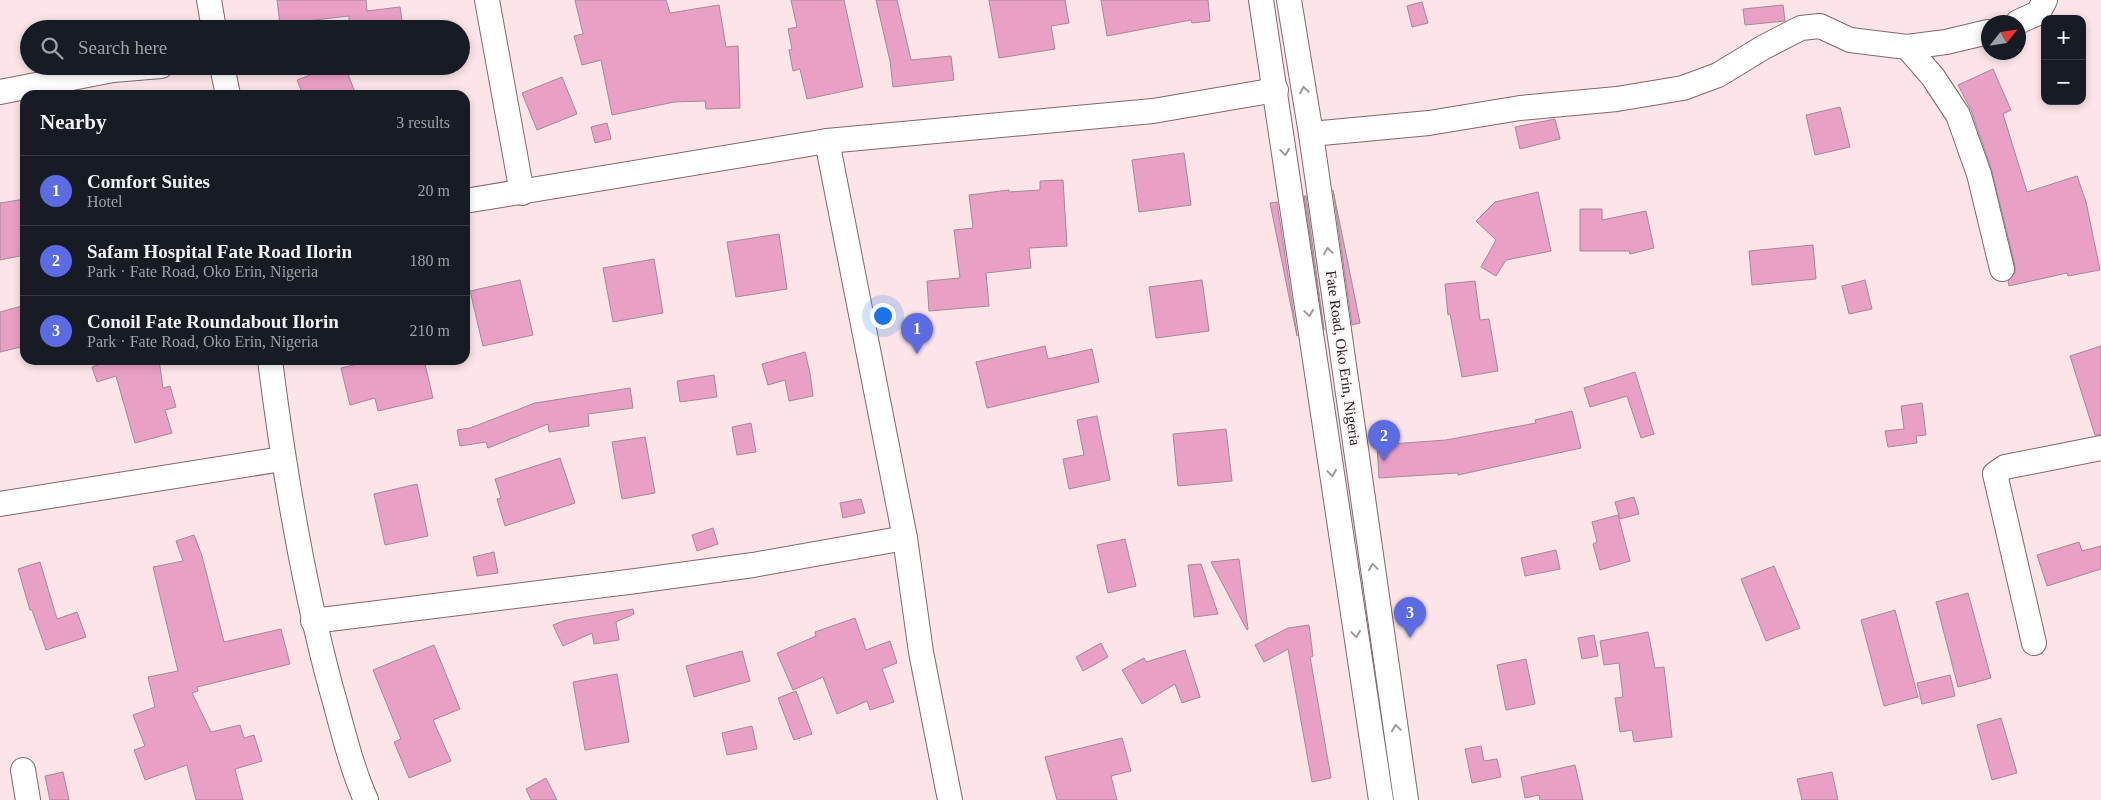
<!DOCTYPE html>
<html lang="en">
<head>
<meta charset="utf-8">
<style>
  :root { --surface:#171b24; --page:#242831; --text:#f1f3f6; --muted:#9ea1a6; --line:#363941; --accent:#5d6be3 }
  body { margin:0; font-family:Georgia,serif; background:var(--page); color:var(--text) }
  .controls { position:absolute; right:15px; top:15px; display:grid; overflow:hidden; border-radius:10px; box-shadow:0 2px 8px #0003 }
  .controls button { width:45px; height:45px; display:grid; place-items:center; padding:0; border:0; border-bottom:1px solid var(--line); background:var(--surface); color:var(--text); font:25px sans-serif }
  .compass { position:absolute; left:1981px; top:15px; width:45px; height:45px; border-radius:50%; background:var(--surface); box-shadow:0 2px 8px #0003; rotate:60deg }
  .you { position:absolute; left:882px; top:315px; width:18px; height:18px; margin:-12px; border:4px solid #fff; border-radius:50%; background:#1a73e8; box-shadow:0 0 0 8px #1a73e833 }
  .badge { display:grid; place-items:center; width:32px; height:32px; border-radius:50%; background:var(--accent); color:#fff; font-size:16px; font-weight:700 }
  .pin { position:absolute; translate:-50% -41px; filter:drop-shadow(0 1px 2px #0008) }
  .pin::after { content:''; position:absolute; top:26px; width:18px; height:15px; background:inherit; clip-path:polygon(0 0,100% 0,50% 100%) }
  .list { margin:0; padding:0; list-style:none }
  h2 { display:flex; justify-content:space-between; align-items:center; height:65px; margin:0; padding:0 20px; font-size:21px }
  h2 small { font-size:16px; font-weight:400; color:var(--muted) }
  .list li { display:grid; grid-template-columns:32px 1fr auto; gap:15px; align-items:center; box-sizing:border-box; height:70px; padding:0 20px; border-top:1px solid var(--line) }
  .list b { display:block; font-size:19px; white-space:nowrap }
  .list p { margin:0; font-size:16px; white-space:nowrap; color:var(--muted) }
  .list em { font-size:16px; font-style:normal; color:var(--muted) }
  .icon { flex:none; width:28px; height:28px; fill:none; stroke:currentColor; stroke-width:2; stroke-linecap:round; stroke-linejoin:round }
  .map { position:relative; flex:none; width:2101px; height:800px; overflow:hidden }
  .search { position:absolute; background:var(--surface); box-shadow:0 2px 8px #0003; left:20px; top:20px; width:450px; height:55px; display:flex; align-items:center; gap:12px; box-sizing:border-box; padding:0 18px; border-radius:28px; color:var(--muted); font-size:19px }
  .panel { position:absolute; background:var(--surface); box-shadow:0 2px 8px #0003; left:20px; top:90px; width:450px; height:275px; border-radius:15px }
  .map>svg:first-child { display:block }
  .building { fill:#ea9fc4; stroke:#a38a95 }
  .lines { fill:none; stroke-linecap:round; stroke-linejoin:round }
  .minor-casing { stroke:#81686c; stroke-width:26 }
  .minor { stroke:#fff; stroke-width:24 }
  .oneway { stroke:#9c9898 }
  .labels { text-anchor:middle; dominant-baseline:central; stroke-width:4; stroke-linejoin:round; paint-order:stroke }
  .street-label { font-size:15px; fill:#24191b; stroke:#fdf6f7 }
</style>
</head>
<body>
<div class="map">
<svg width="2101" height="800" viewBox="0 0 2101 800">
  <rect width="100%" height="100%" fill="#fce4e8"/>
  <!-- building -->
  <g class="building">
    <polygon points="277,0 366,0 367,11 400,7 403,27 349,29 349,16 280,24"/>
    <polygon points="575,0 666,0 670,13 719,5 726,47 738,46 740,108 706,109 705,101 674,102 612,115 601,60 582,65 574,36 583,34"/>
    <polygon points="791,0 844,0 863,87 807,99 800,69 793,71 789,50 792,49 788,29 797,27"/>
    <polygon points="876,0 897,0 911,60 951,56 954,80 893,87 890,61"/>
    <polygon points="989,0 1065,0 1069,23 1051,26 1055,49 999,58"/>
    <polygon points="1101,0 1208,0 1210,21 1192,23 1191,20 1107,36"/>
    <polygon points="1422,2 1428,23 1412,27 1407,6"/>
    <polygon points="1783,5 1785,21 1745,25 1743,9"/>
    <polygon points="334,66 345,66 356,95 303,95 297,80"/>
    <polygon points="1993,69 2011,110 2003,114 2027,192 2077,176 2086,202 2100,270 2068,276 2067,273 2009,286 2008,281 2015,273 2015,266 1992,171 1971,110 1958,85"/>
    <polygon points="562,77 577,114 537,130 522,93"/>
    <polygon points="1840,107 1850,147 1815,155 1806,115"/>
    <polygon points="1555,119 1560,139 1520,149 1515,127"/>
    <polygon points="607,123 611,139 595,143 591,127"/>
    <polygon points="1184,153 1191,205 1139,212 1132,160"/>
    <polygon points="1063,180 1067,246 1029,248 1031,268 986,273 989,306 929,311 927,281 960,278 954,230 973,228 969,195 1009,190 1009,192 1040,190 1040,181"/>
    <polygon points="1333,190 1360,323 1352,325"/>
    <polygon points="1538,192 1551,251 1506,260 1496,276 1481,267 1496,240 1476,221 1495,202"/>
    <polygon points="1304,196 1306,196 1324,330"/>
    <polygon points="25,199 25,255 0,260 0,203"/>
    <polygon points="1277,202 1297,335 1297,336 1270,203"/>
    <polygon points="1580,209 1602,209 1602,220 1646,211 1654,248 1630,254 1629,251 1580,251"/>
    <polygon points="779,234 787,289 736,297 727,242"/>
    <polygon points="1813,245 1816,279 1752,285 1749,251"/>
    <polygon points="654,259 663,313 613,322 603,268"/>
    <polygon points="520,280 533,335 483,346 470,291"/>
    <polygon points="1202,280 1209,331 1156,338 1149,287"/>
    <polygon points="1865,280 1872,309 1849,314 1842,286"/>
    <polygon points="1475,281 1480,320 1489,319 1498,371 1462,377 1450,314 1448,315 1445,284"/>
    <polygon points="22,306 25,317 25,346 0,352 0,312"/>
    <polygon points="1045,346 1048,359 1092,349 1099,382 987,408 976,362"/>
    <polygon points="2101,346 2101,435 2095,435 2070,356"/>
    <polygon points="805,352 810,373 813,396 789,401 785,380 768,385 762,364"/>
    <polygon points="111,360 159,360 163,388 170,386 176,407 165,410 172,433 135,443 116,376 97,382 92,367"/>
    <polygon points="374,360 424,360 433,398 378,411 375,398 350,405 341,368"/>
    <polygon points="1635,372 1654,434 1641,438 1627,396 1590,407 1584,388"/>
    <polygon points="714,375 717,397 680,402 677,381"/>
    <polygon points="630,388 633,408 588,414 589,426 549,432 548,424 488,448 486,442 460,446 457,430 470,428 535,403"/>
    <polygon points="1922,403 1926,435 1916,436 1917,443 1888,447 1885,431 1904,429 1901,406"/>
    <polygon points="1572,411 1581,448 1458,475 1458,473 1379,478 1377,445 1446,440 1536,423 1535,420"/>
    <polygon points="1097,416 1110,480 1069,489 1063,459 1084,455 1077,420"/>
    <polygon points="751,423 756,452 737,455 732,427"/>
    <polygon points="1226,429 1232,481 1178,486 1173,434"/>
    <polygon points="645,437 655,493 622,499 612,442"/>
    <polygon points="560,458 575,503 505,526 497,499 501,498 495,479"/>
    <polygon points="417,484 428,536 385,545 374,494"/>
    <polygon points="1634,497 1639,514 1620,519 1615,502"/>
    <polygon points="861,499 865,513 843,518 840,503"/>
    <polygon points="1618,515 1630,561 1600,570 1593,544 1597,542 1592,522"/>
    <polygon points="713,528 718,544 697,551 692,535"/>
    <polygon points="194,535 202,556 224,642 281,629 290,664 197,687 198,691 192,693 211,732 240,725 244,738 254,735 262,761 235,769 243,800 196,800 187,765 145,780 134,750 145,746 133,715 155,707 148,677 178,671 153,567 183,561 176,541"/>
    <polygon points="1125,539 1136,586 1108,593 1097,545"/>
    <polygon points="2079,542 2082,551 2101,546 2101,569 2047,586 2037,555"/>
    <polygon points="1556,550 1560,569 1525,576 1521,558"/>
    <polygon points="494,552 498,573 477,576 473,557"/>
    <polygon points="1239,559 1248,629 1247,630 1211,562"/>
    <polygon points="40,562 57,619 77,612 86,637 46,650 32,610 30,610 18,569"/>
    <polygon points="1201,564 1218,614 1194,617 1188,565"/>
    <polygon points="1774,566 1800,628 1766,641 1741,579"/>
    <polygon points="1968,593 1991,678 1958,687 1936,602"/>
    <polygon points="633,609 634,614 616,622 619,640 594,644 592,633 563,646 553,625 566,620"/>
    <polygon points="1895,610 1918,697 1884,706 1861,620"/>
    <polygon points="855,618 866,650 890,641 897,663 882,669 894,702 870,710 867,701 837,714 823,677 793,690 777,653 816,636 815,632"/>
    <polygon points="1309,625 1313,656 1310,657 1331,778 1312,782 1288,649 1264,662 1255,645 1288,628"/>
    <polygon points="1648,632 1655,668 1664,667 1672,737 1634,742 1632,730 1620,732 1615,698 1623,697 1619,663 1604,665 1600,641"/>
    <polygon points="1594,635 1598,656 1582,659 1578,638"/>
    <polygon points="1101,643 1108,657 1083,671 1076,657"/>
    <polygon points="434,645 460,709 433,720 451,761 409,778 394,742 401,739 373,670"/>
    <polygon points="1185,650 1200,697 1182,703 1175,684 1142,704 1122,670 1144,658 1146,662"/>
    <polygon points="742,651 750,681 694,697 686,666"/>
    <polygon points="1526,659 1535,704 1506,710 1497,665"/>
    <polygon points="617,674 629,742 585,750 573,682"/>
    <polygon points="1950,675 1955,696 1922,704 1917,683"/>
    <polygon points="796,691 812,734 794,740 778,698"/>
    <polygon points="2001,718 2017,773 1992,780 1977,725"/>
    <polygon points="752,726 757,749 727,755 722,733"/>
    <polygon points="1122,738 1131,771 1111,776 1117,800 1057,800 1045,757"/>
    <polygon points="1481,746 1484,761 1497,759 1501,777 1472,783 1465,749"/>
    <polygon points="1575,765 1583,800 1540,800 1539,795 1525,798 1521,777"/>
    <polygon points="63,772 69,800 50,800 45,776"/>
    <polygon points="1832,772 1838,800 1802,800 1797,779"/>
    <polygon points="546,778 557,800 531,800 526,789"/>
  </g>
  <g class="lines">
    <defs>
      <g id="minor">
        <polyline points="209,0 214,29"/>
        <polyline points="487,0 522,193"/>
        <polyline points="1261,0 1381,800"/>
        <polyline points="1289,0 1311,134 1406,800"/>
        <polyline points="2018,22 2038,13 2045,0"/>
        <polyline points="1907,47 1933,77 1958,115 1979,174 2002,269"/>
        <polyline points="222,66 228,95"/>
        <polyline points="0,92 113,70 161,66"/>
        <polyline points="1311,134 1429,123 1520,108 1617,99 1683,88 1718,75 1764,47 1801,28 1820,26 1850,40 1907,47 1946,42 1988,32"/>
        <polyline points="827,141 905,538 921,652 950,800"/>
        <polyline points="465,201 827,141 1153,111 1276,90"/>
        <path d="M270,360C284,471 302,580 331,688C342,726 350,764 366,800"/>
        <polyline points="0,504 282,459"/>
        <polyline points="313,621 636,581 753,565 905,538"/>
        <polyline points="2034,643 1995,474 2005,467 2101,448"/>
        <polyline points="23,770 28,800"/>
      </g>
    </defs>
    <!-- minor casing -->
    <use href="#minor" class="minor-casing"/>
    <!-- minor -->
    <use href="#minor" class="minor"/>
  </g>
  <!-- one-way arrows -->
  <defs><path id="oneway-chevron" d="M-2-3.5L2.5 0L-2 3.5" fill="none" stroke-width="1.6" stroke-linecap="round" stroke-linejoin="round" transform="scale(1.25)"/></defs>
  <g class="oneway">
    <use href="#oneway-chevron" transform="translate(1304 90) rotate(-99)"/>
    <use href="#oneway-chevron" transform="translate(1285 152) rotate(82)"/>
    <use href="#oneway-chevron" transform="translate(1328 251) rotate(-98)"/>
    <use href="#oneway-chevron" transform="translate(1309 313) rotate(82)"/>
    <use href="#oneway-chevron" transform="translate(1332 473) rotate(82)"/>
    <use href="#oneway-chevron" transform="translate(1373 567) rotate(-98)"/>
    <use href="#oneway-chevron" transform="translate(1356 634) rotate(82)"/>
    <use href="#oneway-chevron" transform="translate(1396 728) rotate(-98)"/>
  </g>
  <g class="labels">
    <!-- street labels -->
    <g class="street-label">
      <text transform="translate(1343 358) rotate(82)">Fate Road, Oko Erin, Nigeria</text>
    </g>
  </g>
</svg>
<div class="controls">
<button>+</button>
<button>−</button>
</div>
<svg class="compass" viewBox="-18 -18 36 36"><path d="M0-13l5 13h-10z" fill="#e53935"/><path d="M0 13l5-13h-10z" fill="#9ea1a6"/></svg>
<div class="you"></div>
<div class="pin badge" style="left:917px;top:354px">1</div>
<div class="pin badge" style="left:1384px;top:461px">2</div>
<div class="pin badge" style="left:1410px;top:638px">3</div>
<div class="search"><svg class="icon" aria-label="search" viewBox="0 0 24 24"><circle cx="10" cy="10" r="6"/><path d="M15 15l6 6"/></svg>Search here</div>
<section class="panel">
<h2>Nearby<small>3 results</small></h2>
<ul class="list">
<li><span class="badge">1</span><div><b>Comfort Suites</b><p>Hotel</p></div><em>20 m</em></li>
<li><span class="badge">2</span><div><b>Safam Hospital Fate Road Ilorin</b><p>Park · Fate Road, Oko Erin, Nigeria</p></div><em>180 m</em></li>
<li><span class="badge">3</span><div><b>Conoil Fate Roundabout Ilorin</b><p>Park · Fate Road, Oko Erin, Nigeria</p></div><em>210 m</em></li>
</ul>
</section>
</div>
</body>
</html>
